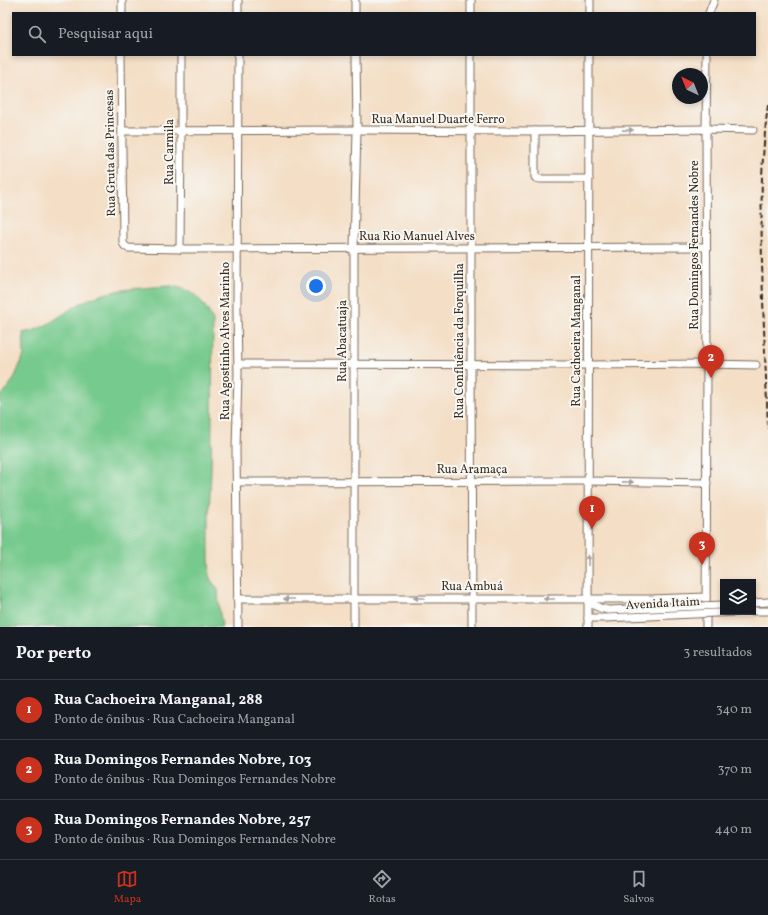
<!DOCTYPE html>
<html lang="pt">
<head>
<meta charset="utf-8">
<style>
  :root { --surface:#171b24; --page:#20242c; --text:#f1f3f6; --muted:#9ea1a6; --line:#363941; --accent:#c8321e }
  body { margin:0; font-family:Vollkorn,serif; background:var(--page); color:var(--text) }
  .controls { position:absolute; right:12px; bottom:12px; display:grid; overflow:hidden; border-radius:0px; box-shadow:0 2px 6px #0003 }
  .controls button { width:36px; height:36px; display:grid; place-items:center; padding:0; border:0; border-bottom:1px solid var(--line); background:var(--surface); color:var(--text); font:20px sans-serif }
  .compass { position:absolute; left:672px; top:68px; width:36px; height:36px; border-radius:50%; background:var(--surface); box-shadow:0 2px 6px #0003; rotate:317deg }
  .you { position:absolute; left:316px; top:286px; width:14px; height:14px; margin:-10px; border:3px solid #fff; border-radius:50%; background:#1a73e8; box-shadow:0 0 0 6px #1a73e833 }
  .badge { display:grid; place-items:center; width:26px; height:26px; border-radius:50%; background:var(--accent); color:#fff; font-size:13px; font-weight:700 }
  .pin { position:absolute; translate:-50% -33px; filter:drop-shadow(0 1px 2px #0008) }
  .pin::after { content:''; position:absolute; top:21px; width:14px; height:12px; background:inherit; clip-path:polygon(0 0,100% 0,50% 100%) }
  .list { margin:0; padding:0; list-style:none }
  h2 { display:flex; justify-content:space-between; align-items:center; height:52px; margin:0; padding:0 16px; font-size:17px }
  h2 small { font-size:13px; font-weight:400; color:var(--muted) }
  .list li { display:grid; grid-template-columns:26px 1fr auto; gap:12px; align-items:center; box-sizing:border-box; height:60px; padding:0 16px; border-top:1px solid var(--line) }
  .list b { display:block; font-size:15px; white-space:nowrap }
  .list p { margin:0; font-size:13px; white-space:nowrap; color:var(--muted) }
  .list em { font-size:13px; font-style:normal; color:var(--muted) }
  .icon { flex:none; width:22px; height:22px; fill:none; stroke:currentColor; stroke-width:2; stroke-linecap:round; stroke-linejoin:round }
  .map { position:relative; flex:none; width:768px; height:627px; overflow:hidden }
  .search { position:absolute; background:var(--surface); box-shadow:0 2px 6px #0003; left:12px; right:12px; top:12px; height:44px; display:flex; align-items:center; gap:10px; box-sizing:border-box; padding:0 14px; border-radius:0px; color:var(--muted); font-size:15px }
  .sheet { height:232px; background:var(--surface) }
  nav { display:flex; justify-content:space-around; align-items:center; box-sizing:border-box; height:56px; border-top:1px solid var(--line); background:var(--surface); font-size:11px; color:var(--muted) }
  nav a { display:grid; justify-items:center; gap:2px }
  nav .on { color:var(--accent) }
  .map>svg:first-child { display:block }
  .green { fill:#77ca8d; stroke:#597a56 }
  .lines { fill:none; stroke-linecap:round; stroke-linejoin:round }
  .minor-casing { stroke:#7c6958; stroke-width:9 }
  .minor { stroke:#fff; stroke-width:7 }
  .rail { stroke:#3b2a1e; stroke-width:2; stroke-dasharray:6 3; stroke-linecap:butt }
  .minor-bridge-casing { stroke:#7c6958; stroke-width:9; stroke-linecap:butt }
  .minor-bridge { stroke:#fff; stroke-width:7 }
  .oneway { fill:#a79f9a }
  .labels { text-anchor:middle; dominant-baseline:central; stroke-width:4; stroke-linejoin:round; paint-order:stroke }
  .street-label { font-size:12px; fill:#3b2a1e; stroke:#f6f6f2 }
</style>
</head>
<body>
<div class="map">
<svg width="768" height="627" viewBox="0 0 768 627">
  <rect width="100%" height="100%" fill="#f6f6f2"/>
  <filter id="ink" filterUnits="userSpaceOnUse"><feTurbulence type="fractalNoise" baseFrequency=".025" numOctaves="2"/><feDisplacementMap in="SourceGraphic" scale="8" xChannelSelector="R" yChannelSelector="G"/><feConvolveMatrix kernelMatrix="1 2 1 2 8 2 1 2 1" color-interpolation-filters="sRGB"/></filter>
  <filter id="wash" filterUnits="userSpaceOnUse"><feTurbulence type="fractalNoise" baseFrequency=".012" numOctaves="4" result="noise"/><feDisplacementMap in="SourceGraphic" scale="16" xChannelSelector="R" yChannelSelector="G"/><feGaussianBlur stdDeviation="0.9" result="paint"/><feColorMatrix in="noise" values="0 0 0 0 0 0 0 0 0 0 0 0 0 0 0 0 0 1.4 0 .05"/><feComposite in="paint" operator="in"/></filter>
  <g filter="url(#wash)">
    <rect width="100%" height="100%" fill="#f4dec5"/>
    <!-- green -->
    <path class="green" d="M171,286C176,287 181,288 186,290C199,295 207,309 213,320L212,422L211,470L209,516V560L210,579L218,590L219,608L222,627H0V398L14,379L24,355L23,333C27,332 31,331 35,330C55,323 72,305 92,298C117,288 144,288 171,286Z"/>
  </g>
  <g filter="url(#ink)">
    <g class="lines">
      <defs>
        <g id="minor">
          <polyline points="122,0 122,13"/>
          <polyline points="238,0 238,13"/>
          <polyline points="355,0 355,13"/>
          <polyline points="471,13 471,0"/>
          <polyline points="590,13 590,0"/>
          <polyline points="709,13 714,0"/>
          <polyline points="121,55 123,243 125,246 128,248 180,249 706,247"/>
          <polyline points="471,55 471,365 472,627"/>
          <polyline points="122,131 357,130 535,131 706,129 753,130"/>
          <polyline points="535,131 535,177 536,178 540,179 589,179"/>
          <polyline points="180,249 181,131 181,55"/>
          <polyline points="238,364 588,365 707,364 756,365"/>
          <polyline points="237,482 589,481 707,483"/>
          <polyline points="237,599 651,599 706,597"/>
          <polyline points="588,602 600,608 608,610"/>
          <polyline points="753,603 768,602"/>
          <polyline points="753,611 768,611"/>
          <polyline points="588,618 605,618"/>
          <polyline points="238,627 236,449 238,374 237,309 238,55"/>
          <polyline points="354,627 354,248 357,130 356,55"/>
          <polyline points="588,627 589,55"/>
          <polyline points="706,627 707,364 706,129 707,55"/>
        </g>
      </defs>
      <!-- minor casing -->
      <use href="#minor" class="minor-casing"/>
      <!-- minor -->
      <use href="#minor" class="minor"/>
      <!-- rail -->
      <path class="rail" d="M768,105C765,129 763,153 762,177C760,261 765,345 768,429"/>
      <defs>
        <g id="minor-bridge">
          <polyline points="608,610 723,605"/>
          <polyline points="605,618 738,612"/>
        </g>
      </defs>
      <!-- minor-bridge casing -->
      <use href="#minor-bridge" class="minor-bridge-casing"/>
      <!-- minor-bridge -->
      <use href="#minor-bridge" class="minor-bridge"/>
    </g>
    <!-- one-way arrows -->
    <defs><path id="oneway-solid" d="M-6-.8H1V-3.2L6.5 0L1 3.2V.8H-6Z"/></defs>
    <g class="oneway">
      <use href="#oneway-solid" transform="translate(628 130) rotate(-1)"/>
      <use href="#oneway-solid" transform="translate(628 482) rotate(1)"/>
      <use href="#oneway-solid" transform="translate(588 560) rotate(-90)"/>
      <use href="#oneway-solid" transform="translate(419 598) rotate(180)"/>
      <use href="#oneway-solid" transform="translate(289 599) rotate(180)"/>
      <use href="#oneway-solid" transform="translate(549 599) rotate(-180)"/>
    </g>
  </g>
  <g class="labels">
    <!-- street labels -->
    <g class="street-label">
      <text x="438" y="120">Rua Manuel Duarte Ferro</text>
      <text transform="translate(170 152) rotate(-90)">Rua Carmila</text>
      <text transform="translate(111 153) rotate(-91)">Rua Gruta das Princesas</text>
      <text x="417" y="237">Rua Rio Manuel Alves</text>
      <text transform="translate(695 245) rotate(-90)">Rua Domingos Fernandes Nobre</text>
      <text transform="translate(226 341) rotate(-90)">Rua Agostinho Alves Marinho</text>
      <text transform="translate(343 341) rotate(-90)">Rua Abacatuaja</text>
      <text transform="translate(460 341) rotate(-90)">Rua Confluência da Forquilha</text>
      <text transform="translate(577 341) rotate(-90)">Rua Cachoeira Manganal</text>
      <text x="472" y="470">Rua Aramaça</text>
      <text x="472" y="587">Rua Ambuá</text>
      <text transform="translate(663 604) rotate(-3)">Avenida Itaim</text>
    </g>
  </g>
</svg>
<div class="controls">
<button><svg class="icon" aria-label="layers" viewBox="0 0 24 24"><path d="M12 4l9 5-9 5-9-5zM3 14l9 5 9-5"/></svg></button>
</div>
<svg class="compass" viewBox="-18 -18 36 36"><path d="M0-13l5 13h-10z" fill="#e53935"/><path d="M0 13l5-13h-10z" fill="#9ea1a6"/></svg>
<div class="you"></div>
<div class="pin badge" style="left:592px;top:529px">1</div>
<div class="pin badge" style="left:711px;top:378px">2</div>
<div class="pin badge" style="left:702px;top:565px">3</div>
<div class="search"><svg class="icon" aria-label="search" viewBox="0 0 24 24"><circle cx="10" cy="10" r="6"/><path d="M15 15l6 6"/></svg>Pesquisar aqui</div>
</div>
<section class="sheet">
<h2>Por perto<small>3 resultados</small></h2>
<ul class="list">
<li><span class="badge">1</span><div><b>Rua Cachoeira Manganal, 288</b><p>Ponto de ônibus · Rua Cachoeira Manganal</p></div><em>340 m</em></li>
<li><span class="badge">2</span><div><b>Rua Domingos Fernandes Nobre, 103</b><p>Ponto de ônibus · Rua Domingos Fernandes Nobre</p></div><em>370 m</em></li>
<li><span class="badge">3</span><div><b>Rua Domingos Fernandes Nobre, 257</b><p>Ponto de ônibus · Rua Domingos Fernandes Nobre</p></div><em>440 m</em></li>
</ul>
</section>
<nav>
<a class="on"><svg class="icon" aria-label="map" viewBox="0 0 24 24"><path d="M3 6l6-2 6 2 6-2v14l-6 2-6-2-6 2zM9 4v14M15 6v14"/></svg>Mapa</a>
<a><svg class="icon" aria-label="directions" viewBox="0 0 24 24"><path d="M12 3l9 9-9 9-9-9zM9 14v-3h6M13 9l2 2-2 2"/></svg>Rotas</a>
<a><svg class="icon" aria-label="saved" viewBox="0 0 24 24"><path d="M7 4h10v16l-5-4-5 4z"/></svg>Salvos</a>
</nav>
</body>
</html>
